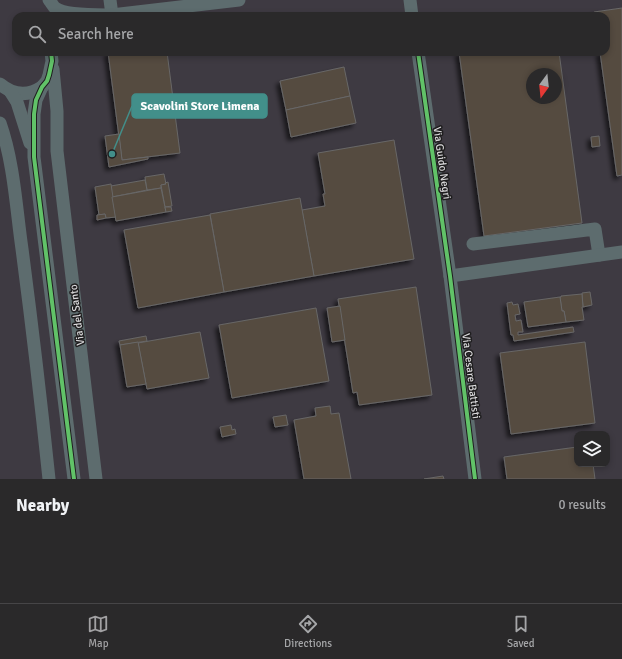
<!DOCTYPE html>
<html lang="en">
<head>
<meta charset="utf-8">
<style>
  :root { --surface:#2a292a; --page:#323132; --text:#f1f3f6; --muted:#a5a6a8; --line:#464547; --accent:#a2a1a3 }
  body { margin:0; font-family:Signika,sans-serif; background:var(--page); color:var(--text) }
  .controls { position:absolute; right:12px; bottom:12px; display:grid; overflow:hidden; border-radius:8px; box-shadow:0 2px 6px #0003 }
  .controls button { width:36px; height:36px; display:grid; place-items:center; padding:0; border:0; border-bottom:1px solid var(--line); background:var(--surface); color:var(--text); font:20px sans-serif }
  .compass { position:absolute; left:526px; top:68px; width:36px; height:36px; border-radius:50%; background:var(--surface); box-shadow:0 2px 6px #0003; rotate:195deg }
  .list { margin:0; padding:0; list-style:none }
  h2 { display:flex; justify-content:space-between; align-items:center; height:52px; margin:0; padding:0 16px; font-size:17px }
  h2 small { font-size:13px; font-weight:400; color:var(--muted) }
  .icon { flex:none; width:22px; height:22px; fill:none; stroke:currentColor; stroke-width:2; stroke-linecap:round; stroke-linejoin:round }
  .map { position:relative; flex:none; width:622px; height:479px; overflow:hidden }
  .search { position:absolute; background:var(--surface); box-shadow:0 2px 6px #0003; left:12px; right:12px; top:12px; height:44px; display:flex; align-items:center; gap:10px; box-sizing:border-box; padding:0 14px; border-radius:12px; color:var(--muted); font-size:15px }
  .sheet { height:124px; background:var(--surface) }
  nav { display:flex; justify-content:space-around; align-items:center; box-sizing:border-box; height:56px; border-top:1px solid var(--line); background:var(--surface); font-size:11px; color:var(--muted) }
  nav a { display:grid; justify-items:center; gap:2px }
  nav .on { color:var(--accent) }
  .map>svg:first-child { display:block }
  .built { fill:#3e3a42; fill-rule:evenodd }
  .building { fill:#544b40; stroke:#686767; fill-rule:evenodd; filter:url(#shadow) }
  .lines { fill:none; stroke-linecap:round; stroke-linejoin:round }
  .minor { stroke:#5d6c6e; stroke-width:13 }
  .cycleway-casing { stroke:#1f1e1f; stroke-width:6 }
  .cycleway { stroke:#61c268; stroke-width:4 }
  .labels { text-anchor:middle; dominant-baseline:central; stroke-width:3; stroke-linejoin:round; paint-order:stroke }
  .street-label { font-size:11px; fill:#dbdadc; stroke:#1f1e1f }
  .leader { fill:none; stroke:#428f8a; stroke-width:1.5 }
  .callout-dot { fill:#428f8a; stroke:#1f1e1f; stroke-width:1.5 }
  .callout { fill:#428f8a; stroke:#428f8a; stroke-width:1.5 }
  .callout-label { font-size:12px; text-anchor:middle; font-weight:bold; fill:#fff }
</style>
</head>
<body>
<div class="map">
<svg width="622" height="479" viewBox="0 0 622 479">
  <defs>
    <filter id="shadow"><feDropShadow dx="-3.5" dy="3.5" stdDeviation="2" flood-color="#0009"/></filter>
  </defs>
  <rect width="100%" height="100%" fill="#383738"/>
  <!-- built -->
  <path class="built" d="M0,0H622V479H0ZM16,16H606V52H16ZM532,74H556V98H532ZM577,434H607V464H577Z"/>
  <!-- building -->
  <g class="building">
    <polygon points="622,8 622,175 617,176 600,52 606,52 606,16 595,16 594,12"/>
    <polygon points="108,52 167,52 180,153 122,160"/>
    <path d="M459,52H559L582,223L484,236ZM532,74H556V98H532Z"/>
    <polygon points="344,67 350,96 286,110 280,81"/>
    <polygon points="350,96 356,123 291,137 286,110"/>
    <polygon points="119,134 122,160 148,157 148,159 109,167 105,136"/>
    <polygon points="599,136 600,146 592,147 591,137"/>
    <polygon points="394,140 414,259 314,276 302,210 325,206 323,194 325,194 318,153"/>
    <polygon points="164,174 166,184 161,185 161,188 147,190 145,177"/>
    <polygon points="145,180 147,190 112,197 111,186"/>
    <polygon points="168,182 172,206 165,207 161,185 166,184 165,183"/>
    <polygon points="111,184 116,217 106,218 105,214 99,215 95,187"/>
    <polygon points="161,188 166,212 116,221 112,197"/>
    <polygon points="300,198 314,276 224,292 210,214"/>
    <polygon points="165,207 171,207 172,211 166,212"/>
    <polygon points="105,214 106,218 97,220 97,215"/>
    <polygon points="210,215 224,292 138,308 124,230"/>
    <polygon points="416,287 432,395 359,405 357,392 353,393 338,299"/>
    <polygon points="590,292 592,305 583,307 582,293"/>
    <polygon points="582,294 583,307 582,307 584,320 566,322 564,311 562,311 560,297 561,297 561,296"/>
    <polygon points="560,297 562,311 564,311 566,322 528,327 524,302"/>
    <polygon points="512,302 513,305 518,304 520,314 515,315 516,321 521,320 523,332 518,332 518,335 573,327 574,332 514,341 513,335 511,335 507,303"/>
    <polygon points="340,306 345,340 332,342 327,308"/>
    <polygon points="316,308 329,381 232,398 219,325"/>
    <polygon points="200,332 209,378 147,389 138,343"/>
    <polygon points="146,336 147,341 120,345 119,341"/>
    <polygon points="138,342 146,384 127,387 120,345"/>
    <polygon points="585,342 595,423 511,434 500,353"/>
    <polygon points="330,406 331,414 339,413 351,479 304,479 294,420 316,416 315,408"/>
    <polygon points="286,415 288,425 275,427 273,417"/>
    <polygon points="231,425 232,430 235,429 236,434 222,437 220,427"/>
    <polygon points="577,447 577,464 593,464 595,479 507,479 504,457"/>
    <polygon points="443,476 444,479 424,479"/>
  </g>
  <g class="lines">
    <!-- minor -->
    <g class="minor">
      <path d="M49,0C51,2 53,6 55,8C64,15 94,15 106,15"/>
      <polyline points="110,0 112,15"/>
      <polyline points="410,0 412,16"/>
      <polyline points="103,16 239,0"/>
      <polyline points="51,52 52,61 49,75 47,81 42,87 36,100 34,114 34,157 74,479"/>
      <polyline points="418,52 450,276 475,479"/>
      <polyline points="53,69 57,111 57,151 96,479"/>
      <path d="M0,84C13,95 27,97 42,87"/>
      <polyline points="10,91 17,102 30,143"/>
      <path d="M0,123C14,163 16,207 22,249C32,325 41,402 49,479"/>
      <polyline points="473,244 595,229 599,255"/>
      <polyline points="450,276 622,252"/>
    </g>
    <defs>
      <g id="cycleway">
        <polyline points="51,52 52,61 49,75 47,81 42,87 36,100 34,114 34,157 74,479"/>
        <polyline points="418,52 450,276 475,479"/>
      </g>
    </defs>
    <!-- cycleway casing -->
    <use href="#cycleway" class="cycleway-casing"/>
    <!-- cycleway -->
    <use href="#cycleway" class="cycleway"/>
  </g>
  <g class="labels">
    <!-- street labels -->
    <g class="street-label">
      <text transform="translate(442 163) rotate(82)">Via Guido Negri</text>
      <text transform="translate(77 315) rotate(-97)">Via del Santo</text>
      <text transform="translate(471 376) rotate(83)">Via Cesare Battisti</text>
    </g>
  </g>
  <!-- callouts -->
  <path class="leader" d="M112 154L132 106"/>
  <circle class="callout-dot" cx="112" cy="154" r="4"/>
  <rect class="callout" x="132" y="94" width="135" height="24" rx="4"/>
  <g class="callout-label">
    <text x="200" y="110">Scavolini Store Limena</text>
  </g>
</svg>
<div class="controls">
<button><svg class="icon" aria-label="layers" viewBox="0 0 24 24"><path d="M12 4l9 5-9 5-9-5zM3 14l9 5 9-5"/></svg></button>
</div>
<svg class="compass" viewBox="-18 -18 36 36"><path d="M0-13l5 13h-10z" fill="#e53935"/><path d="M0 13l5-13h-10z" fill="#a5a6a8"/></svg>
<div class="search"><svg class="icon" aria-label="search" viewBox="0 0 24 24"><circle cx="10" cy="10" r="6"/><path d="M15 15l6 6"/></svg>Search here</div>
</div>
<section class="sheet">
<h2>Nearby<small>0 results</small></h2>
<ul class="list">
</ul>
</section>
<nav>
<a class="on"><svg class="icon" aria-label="map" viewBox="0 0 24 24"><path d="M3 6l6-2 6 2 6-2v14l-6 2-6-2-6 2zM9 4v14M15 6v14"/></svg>Map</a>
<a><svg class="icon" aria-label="directions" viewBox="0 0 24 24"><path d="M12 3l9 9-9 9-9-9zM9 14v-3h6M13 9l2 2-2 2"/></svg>Directions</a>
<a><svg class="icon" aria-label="saved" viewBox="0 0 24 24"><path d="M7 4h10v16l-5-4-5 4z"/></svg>Saved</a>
</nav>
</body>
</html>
